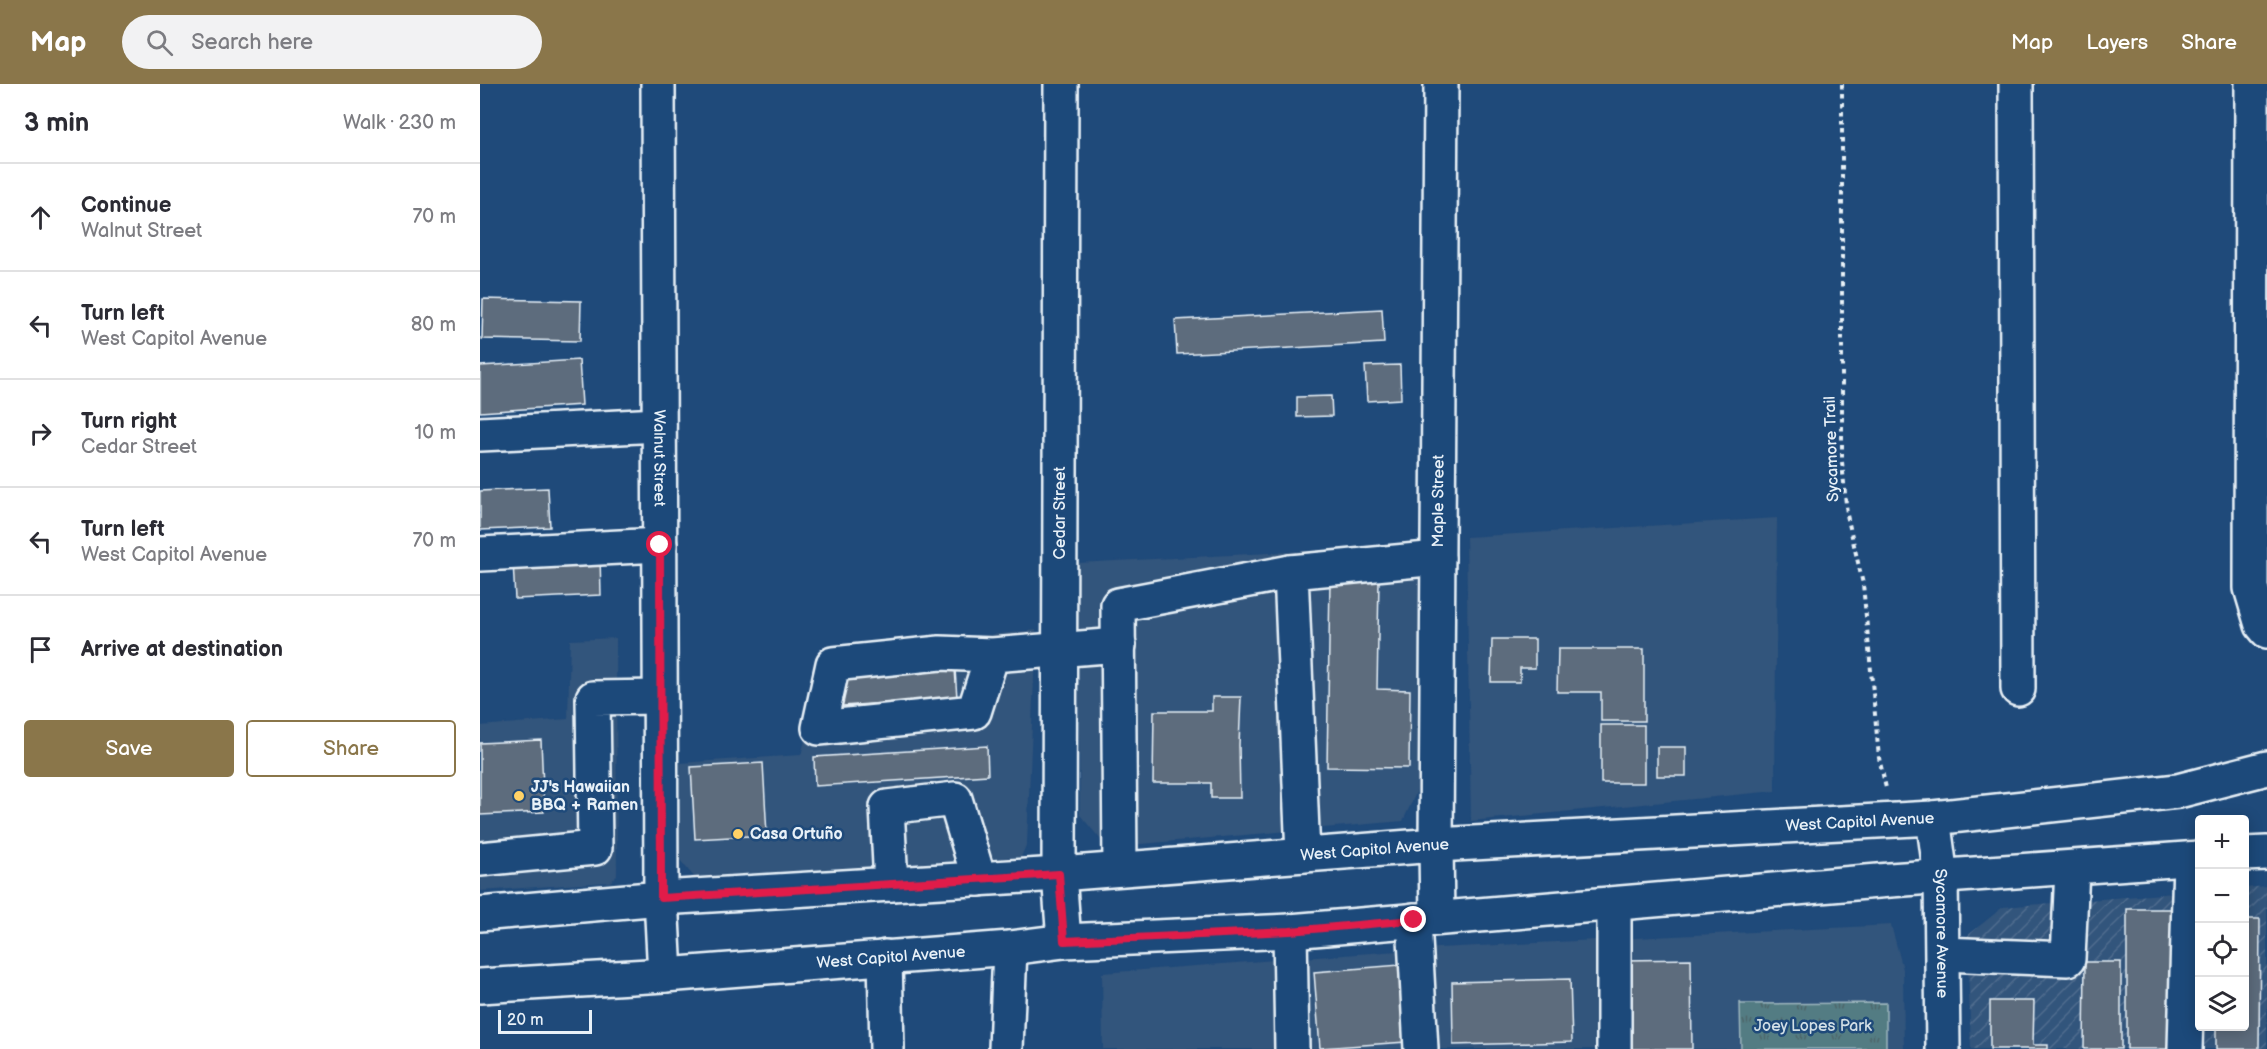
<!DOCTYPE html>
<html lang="en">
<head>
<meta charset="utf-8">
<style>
  :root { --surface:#fff; --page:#f2f2f3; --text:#2b2b33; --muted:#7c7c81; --line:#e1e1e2; --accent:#8a764a }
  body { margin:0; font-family:"Balsamiq Sans",sans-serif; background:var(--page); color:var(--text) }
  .controls { position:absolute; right:18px; bottom:18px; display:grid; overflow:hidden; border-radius:6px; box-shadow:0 3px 15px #0003 }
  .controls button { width:54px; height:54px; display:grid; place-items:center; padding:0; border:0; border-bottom:2px solid var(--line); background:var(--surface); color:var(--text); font:30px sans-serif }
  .scale { position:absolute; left:18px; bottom:15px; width:94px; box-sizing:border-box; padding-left:6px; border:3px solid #e8f1f8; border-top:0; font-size:16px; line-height:21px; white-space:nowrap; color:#e8f1f8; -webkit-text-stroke:4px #1f4a7a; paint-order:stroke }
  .stop { position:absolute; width:18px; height:18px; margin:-14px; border:4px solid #e11d48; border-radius:50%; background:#fff }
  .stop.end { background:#e11d48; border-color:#fff; box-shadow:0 2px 6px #0008 }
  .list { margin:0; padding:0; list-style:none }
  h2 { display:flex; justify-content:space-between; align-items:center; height:78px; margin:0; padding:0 24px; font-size:26px }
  h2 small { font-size:20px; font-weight:400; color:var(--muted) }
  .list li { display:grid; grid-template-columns:39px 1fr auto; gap:18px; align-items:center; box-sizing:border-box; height:108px; padding:0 24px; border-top:2px solid var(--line) }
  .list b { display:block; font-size:22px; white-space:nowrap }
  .list p { margin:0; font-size:20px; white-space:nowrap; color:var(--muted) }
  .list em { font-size:20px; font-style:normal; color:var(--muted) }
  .actions { display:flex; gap:12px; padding:18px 24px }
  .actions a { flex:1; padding:14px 0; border:2px solid var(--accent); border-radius:6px; text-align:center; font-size:21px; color:var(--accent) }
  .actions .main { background:var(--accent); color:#fff }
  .icon { flex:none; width:33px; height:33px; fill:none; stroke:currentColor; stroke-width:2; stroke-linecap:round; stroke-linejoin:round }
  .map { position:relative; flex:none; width:1787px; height:965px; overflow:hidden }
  header { display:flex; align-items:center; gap:36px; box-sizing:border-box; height:84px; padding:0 30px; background:var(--accent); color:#fff }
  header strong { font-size:28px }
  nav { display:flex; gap:33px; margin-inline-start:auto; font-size:21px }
  .search { width:420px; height:54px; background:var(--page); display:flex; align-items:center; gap:15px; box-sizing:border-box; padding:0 21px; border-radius:33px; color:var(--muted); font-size:22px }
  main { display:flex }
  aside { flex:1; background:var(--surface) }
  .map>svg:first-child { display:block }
  .built { fill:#32547b }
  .industrial { fill:url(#industrial-furrows) }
  .park { fill:url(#park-tufts); stroke:#9eb6be; stroke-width:1.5 }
  .building { fill:#5d6c7d; stroke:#e8f1f8; stroke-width:1.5 }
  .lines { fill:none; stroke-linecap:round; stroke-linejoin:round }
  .minor-casing { stroke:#e8f1f8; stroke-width:38 }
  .major-casing { stroke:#e8f1f8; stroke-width:38 }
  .path { stroke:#e8f1f8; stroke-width:4; stroke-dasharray:4.5 4.5; stroke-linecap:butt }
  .minor { stroke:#1f4a7a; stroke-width:33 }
  .major { stroke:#1f4a7a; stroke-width:33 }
  .route { stroke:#e11d48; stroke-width:8 }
  .poi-dot { fill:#ffd166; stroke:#1f4a7a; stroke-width:2 }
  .labels { text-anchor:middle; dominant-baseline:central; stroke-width:5; stroke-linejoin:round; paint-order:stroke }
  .street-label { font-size:16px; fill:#e8f1f8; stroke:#1f4a7a }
  .poi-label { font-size:16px; font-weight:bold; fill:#e8f1f8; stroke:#1f4a7a; text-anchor:start }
  .park-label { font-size:16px; fill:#d2dfe6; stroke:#1f4a7a }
</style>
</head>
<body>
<header>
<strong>Map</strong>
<div class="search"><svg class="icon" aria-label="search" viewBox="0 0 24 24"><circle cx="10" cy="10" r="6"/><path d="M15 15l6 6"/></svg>Search here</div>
<nav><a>Map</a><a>Layers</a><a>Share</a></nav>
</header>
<main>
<aside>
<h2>3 min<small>Walk · 230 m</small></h2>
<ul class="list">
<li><svg class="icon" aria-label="ahead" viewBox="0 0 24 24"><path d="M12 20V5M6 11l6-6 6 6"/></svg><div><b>Continue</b><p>Walnut Street</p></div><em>70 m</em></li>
<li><svg class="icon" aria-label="left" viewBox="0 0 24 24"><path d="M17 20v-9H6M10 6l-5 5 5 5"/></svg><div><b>Turn left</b><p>West Capitol Avenue</p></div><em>80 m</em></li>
<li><svg class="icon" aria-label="right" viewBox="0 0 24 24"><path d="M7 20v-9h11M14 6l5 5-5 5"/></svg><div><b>Turn right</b><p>Cedar Street</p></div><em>10 m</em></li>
<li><svg class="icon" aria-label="left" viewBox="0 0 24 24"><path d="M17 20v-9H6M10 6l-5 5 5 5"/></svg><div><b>Turn left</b><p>West Capitol Avenue</p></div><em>70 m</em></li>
<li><svg class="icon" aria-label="arrive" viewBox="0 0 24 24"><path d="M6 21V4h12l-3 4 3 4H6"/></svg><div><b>Arrive at destination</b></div></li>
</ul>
<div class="actions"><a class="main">Save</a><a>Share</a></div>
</aside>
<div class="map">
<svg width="1787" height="965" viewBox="0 0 1787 965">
  <defs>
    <pattern id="industrial-furrows" width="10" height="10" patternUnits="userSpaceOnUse" patternTransform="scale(1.5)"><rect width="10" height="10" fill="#32547b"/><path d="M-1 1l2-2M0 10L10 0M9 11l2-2" fill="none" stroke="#506d8e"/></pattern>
    <pattern id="park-tufts" width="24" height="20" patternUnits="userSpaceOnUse" patternTransform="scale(1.5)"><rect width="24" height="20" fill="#537c83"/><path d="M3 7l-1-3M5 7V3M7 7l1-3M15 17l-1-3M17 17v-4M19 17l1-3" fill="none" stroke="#4d6569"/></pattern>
  </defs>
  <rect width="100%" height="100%" fill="#1f4a7a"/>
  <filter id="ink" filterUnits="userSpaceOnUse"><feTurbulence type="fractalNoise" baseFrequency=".0167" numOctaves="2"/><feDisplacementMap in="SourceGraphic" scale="12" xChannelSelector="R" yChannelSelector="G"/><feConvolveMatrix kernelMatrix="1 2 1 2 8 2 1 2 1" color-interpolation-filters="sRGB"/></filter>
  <g filter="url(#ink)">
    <!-- built -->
    <g class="built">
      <polygon points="1297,434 1295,707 991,737 986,453"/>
      <polygon points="941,461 942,696 923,737 627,763 600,731 597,479"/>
      <polygon points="556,546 547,759 541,773 214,793 200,776 200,679 321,671 346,578 373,565"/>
      <polygon points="136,554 137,792 130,798 0,807 0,642 88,635 90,556"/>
      <polygon points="1411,841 1423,885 1424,965 623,965 622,889 958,864"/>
    </g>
    <!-- industrial -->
    <polygon class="industrial" points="1787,802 1787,965 1491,965 1487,852 1523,823 1719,807 1720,942 1764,942 1765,804"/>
    <!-- park -->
    <polygon class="park" points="1260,918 1261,920 1406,919 1406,965 1261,965"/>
    <!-- building -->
    <g class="building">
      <polygon points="3,215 101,217 100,257 2,255"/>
      <polygon points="902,225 904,259 697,270 695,236"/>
      <polygon points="99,276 102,321 0,328 0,282"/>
      <polygon points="920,281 921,315 887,317 885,282"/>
      <polygon points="851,312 852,332 817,333 817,313"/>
      <polygon points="68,404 70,443 0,446 0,407"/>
      <polygon points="120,473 121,511 35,515 33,477"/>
      <polygon points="850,496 899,497 897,605 930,606 929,684 847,683"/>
      <polygon points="1012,555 1055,555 1055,584 1040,584 1040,598 1011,598"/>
      <polygon points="1078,565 1164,565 1164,637 1121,637 1121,608 1077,608"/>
      <polygon points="475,585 477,614 362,622 360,593"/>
      <polygon points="732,613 761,613 759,661 760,714 731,714 731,699 673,699 674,627 732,627"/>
      <rect x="1121" y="641" width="43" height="58"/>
      <polygon points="61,656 64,728 0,731 0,659"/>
      <polygon points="507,662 508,691 335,702 334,673"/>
      <rect x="1177" y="663" width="29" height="29"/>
      <polygon points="283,679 287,751 215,755 211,683"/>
      <rect x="1647" y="825" width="52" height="140"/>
      <polygon points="1764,835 1780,835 1779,965 1736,965 1736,942 1764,942"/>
      <polygon points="1211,875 1212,965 1147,965 1146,876"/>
      <polygon points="1605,878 1641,878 1641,965 1604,965"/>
      <polygon points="920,881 926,958 840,964 834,888"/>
      <polygon points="1090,895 1092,958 973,961 972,898"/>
      <polygon points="1510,917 1554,917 1553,961 1568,961 1568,965 1510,965"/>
    </g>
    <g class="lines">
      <defs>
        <g id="minor">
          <path id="s1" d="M178,0L181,814L185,891"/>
          <polyline points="581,0 579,790 584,857"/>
          <polyline points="1536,0 1538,605"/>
          <polyline points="1772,0 1771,504 1782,541 1787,547"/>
          <polyline points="0,350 179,341"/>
          <polyline points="0,470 180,461"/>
          <polyline points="512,571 494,628 339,644 353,580 460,569 512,571 639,561"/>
          <path id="s2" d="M1453,734L1461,793L1463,965"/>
          <polyline points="823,771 811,488 958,474"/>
          <polyline points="0,775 115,764 113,614 180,613"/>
          <polyline points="640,785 638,521 811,488"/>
          <polyline points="411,800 407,723 475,715 499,795"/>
          <polyline points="1134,820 1134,965"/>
          <path id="s3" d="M957,834L956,761L961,0"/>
          <polyline points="934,836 941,965"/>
          <polyline points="810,847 812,965"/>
          <polyline points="1463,870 1588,875 1592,784"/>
          <polyline points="405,873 407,965"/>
          <polyline points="526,965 530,864"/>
          <polyline points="1705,965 1710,775"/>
        </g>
        <g id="major">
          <polyline points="1764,770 1787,769"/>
          <path id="s4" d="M0,830L181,814L579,790L956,761L1453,734L1698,707L1787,684"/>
          <path id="s5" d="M0,902L185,891L530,864L584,857L810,847L1410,796L1720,774"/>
        </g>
      </defs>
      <!-- minor casing -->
      <use href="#minor" class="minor-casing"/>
      <!-- major casing -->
      <use href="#major" class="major-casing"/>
      <!-- path -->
      <polyline class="path" points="1362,0 1362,378 1367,431 1383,500 1399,674 1406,704"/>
      <!-- minor -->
      <use href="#minor" class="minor"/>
      <!-- major -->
      <use href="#major" class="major"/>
    </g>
  </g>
  <g class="lines" filter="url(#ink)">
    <!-- route -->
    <polyline class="route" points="180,461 181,814 579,790 584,857 810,847 934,836"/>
  </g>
  <!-- markers -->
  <g class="poi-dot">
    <circle cx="39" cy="712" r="6"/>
    <circle cx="258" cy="750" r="6"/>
  </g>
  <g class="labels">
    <!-- street labels -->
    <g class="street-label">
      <text transform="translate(1352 365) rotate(-92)">Sycamore Trail</text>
      <text stroke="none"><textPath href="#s1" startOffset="374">Walnut Street</textPath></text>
      <text stroke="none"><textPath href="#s3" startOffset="417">Maple Street</textPath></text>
      <text transform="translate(580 429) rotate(-90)">Cedar Street</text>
      <text stroke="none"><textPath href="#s4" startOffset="1383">West Capitol Avenue</textPath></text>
      <text stroke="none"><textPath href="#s4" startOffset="897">West Capitol Avenue</textPath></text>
      <text stroke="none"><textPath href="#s2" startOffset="116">Sycamore Avenue</textPath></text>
      <text stroke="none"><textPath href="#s5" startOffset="412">West Capitol Avenue</textPath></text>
    </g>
    <!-- poi labels -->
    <g class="poi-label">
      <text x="51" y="703">JJ's Hawaiian<tspan x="51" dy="18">BBQ + Ramen</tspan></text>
      <text x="270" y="750">Casa Ortuño</text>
    </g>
    <!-- park labels -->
    <g class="park-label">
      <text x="1333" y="942">Joey Lopes Park</text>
    </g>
  </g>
</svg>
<div class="controls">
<button>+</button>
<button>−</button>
<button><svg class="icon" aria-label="locate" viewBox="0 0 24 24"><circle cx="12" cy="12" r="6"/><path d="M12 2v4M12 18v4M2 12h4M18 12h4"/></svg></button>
<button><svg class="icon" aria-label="layers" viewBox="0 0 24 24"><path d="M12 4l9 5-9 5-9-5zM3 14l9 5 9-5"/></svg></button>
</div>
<div class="scale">20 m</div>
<div class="stop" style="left:180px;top:461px"></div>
<div class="stop end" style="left:934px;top:836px"></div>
</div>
</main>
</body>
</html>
